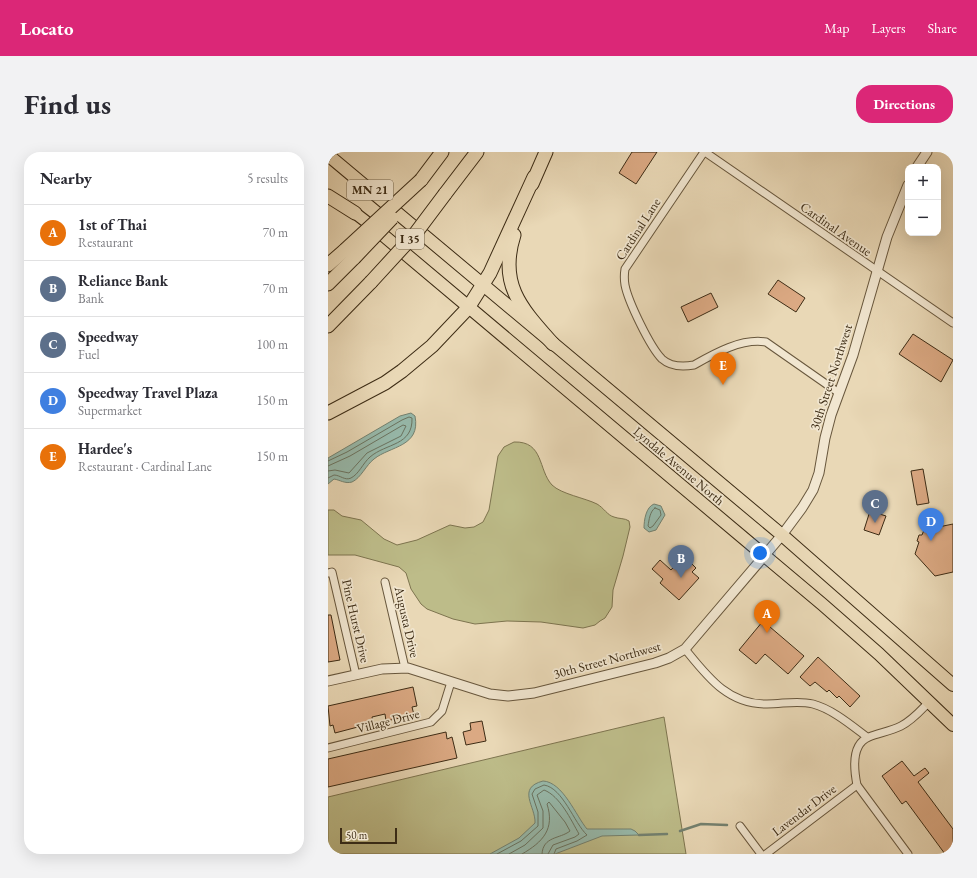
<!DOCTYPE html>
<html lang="en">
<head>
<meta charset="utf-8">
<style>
  :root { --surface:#fff; --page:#f2f2f3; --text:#2b2b33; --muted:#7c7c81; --line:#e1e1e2; --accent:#db2777 }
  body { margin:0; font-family:"EB Garamond",serif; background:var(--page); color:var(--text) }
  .controls { position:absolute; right:12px; top:12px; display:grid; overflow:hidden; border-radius:8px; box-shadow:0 4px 16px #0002 }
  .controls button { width:36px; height:36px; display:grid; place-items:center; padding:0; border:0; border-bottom:1px solid var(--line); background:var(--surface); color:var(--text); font:20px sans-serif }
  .scale { position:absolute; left:12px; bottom:10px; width:57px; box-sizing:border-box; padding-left:4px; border:2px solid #3d2c15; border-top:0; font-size:11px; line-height:14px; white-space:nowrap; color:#3d2c15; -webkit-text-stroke:3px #f1e6d0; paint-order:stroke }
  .you { position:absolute; left:432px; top:401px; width:14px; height:14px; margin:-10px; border:3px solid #fff; border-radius:50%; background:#1a73e8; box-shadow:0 0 0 6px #1a73e833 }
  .badge { display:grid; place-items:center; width:26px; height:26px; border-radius:50%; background:var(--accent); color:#fff; font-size:13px; font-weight:700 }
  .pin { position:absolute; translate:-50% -33px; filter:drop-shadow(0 1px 2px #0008) }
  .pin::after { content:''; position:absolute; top:21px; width:14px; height:12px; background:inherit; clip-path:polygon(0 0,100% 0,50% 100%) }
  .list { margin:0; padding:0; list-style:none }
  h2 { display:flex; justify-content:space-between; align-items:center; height:52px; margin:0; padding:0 16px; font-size:17px }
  h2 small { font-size:13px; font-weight:400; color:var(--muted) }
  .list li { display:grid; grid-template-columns:26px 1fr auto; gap:12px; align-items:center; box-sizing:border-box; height:56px; padding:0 16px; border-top:1px solid var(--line) }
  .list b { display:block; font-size:15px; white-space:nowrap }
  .list p { margin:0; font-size:13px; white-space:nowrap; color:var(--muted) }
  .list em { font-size:13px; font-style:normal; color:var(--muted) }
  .map { position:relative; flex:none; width:625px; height:702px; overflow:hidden; border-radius:16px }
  header { display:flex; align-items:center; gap:24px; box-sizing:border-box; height:56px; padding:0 20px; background:var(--accent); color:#fff }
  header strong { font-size:19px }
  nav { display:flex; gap:22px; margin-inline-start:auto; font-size:14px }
  .intro { display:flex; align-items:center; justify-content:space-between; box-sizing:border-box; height:96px; padding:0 24px }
  h1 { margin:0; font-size:28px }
  .button { padding:10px 18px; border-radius:16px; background:var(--accent); color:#fff; font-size:14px; font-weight:700 }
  main { display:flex; gap:24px; padding:0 24px }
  aside { flex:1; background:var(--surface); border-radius:16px; box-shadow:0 4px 16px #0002 }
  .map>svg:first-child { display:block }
  .green { fill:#bdbc89; stroke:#7d744f }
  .water { fill:#97baac; stroke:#738170 }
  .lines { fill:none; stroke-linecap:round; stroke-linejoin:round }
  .shore { stroke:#6a7360; stroke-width:1 }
  .stream { stroke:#738170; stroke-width:2.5 }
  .building { fill:#dba983; stroke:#3d2c15 }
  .minor-casing { stroke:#68573d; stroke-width:9 }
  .tertiary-casing { stroke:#68573d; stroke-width:11 }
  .primary-casing { stroke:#3d2c15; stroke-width:13 }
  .trunk-casing { stroke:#3d2c15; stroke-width:14 }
  .motorway-casing { stroke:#3d2c15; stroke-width:15 }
  .minor { stroke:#f1e6d0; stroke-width:7 }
  .tertiary { stroke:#f1e6d0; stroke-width:9 }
  .primary { stroke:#e9d8b6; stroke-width:11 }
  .trunk { stroke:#e9d8b6; stroke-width:12 }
  .motorway { stroke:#e9d8b6; stroke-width:13 }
  .motorway-bridge-casing { stroke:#3d2c15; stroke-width:15; stroke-linecap:butt }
  .motorway-bridge { stroke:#e9d8b6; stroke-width:13 }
  .labels { text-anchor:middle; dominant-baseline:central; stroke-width:3.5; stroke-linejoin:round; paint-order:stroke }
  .shield { fill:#f1e6d0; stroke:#73644d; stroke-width:1 }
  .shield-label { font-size:12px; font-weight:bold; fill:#3d2c15 }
  .street-label { font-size:13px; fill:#3d2c15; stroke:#f1e6d0 }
</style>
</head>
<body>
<header>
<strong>Locato</strong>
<nav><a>Map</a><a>Layers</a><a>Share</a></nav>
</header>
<div class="intro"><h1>Find us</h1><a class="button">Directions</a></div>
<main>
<aside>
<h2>Nearby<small>5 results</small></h2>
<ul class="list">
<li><span class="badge" style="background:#e8710a">A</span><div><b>1st of Thai</b><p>Restaurant</p></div><em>70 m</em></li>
<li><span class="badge" style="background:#5c6f8a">B</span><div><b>Reliance Bank</b><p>Bank</p></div><em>70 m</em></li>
<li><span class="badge" style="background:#5c6f8a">C</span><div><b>Speedway</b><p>Fuel</p></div><em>100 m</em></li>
<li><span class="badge" style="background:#3f7fe0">D</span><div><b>Speedway Travel Plaza</b><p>Supermarket</p></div><em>150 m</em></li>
<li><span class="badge" style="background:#e8710a">E</span><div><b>Hardee's</b><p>Restaurant · Cardinal Lane</p></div><em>150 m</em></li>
</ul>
</aside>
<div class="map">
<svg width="625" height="702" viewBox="0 0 625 702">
  <rect width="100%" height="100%" fill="#e9d8b6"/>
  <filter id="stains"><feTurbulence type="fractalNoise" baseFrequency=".005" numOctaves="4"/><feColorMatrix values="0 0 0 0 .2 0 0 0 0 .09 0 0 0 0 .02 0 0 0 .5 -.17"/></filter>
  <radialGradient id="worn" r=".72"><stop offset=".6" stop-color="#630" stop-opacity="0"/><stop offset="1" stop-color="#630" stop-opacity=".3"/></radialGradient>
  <!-- green -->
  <g class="green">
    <path d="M186,290C216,289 210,318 224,333C233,342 257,346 269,352C276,356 279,363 286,365C291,367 297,366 301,369L302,375L295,404L285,438L284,455L277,466L272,469L267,473L255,476L213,470L179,469L147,472L125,467L99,457L93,452L83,437L78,421L71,415L27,403H0V358H6L14,364L33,368L56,387L69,393L89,388L122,373L137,376L146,375L155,370L161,358L170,304L176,295Z"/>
    <polygon points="336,565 358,702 0,702 0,645"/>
  </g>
  <!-- water -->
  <g class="water">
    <path d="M83,261L87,264C93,295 62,294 46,307C38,313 33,326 24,330C17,332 12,328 6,327L0,332V306L72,264Z"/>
    <path d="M326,352L333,354L337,363L328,378L321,380L316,376C316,368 318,355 326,352Z"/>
    <path d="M215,629C235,630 248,664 259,677H303L307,679L311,683L274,684L227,702H162L191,686L207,671C208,655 188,636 215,629Z"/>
  </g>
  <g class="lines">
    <!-- shore -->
    <g class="shore">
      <path d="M0,309L19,300L74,268L81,265L84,266C85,294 58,291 42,305C35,311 31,322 23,326C17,329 12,323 6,323L0,326"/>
      <polyline points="0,314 22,304 75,273 78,274 73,284 39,301 21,321 7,318 0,319"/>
      <path d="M327,356L332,358L333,363L325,374L322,376L320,374C321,368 322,359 327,356Z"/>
      <path d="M169,702L193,689L210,674V660L204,642L207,637L216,633C235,636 246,671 259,683L249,689L228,697L226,702"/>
      <path d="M181,702L197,693L215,676V659L209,643L216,638C232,644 243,668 251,682L247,685L225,693L220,702"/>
      <path d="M194,702C215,690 227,677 219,652L221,650L237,670L242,679C232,687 215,684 214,702"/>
    </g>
    <!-- stream -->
    <g class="stream">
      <polyline points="352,679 373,672 399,673"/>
      <polyline points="311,683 339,682"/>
    </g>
  </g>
  <!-- building -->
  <g class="building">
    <polygon points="304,0 329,0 308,32 291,21"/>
    <polygon points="450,128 477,146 468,160 440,142"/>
    <polygon points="383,141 390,155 360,170 353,155"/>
    <polygon points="585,182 625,208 613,230 571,202"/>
    <polygon points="595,317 601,351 589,353 583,319"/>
    <polygon points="542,359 558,364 551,383 536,378"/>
    <polygon points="625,372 625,420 607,424 587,402 591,390 589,389 591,383 594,383 596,378"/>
    <polygon points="332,408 343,418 351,409 358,415 362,410 368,416 364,420 371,426 351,448 332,431 335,427 324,417"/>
    <polygon points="0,463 3,463 12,508 0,510"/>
    <polygon points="435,469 476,504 460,522 437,502 428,512 411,498"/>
    <polygon points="490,505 532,544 522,555 511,544 509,546 501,538 499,540 487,530 482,534 472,525"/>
    <polygon points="85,535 89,554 84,555 86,563 58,569 57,562 44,565 45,571 7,581 5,573 2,574 0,554"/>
    <polygon points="154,569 158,589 138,593 135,580 143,578 142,571"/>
    <polygon points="118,580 119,587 124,585 129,606 0,635 0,607"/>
    <polygon points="574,609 586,624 597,616 601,621 590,630 625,677 625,702 617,702 578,649 574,652 554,624"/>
  </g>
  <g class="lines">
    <defs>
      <g id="minor">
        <path d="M376,0L297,117C296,123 296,127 297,133C300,149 322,195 334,207C343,215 355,215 366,213C387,201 414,186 438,190L511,241"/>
        <polyline points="377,0 625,171"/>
        <polyline points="0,421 4,420 28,523"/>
        <polyline points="57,430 77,516"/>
        <path d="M357,497C379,524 400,553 439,552C455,552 469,548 485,552C504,557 523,573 539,585"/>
        <polyline points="0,596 103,570 114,559 123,530"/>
        <polyline points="412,674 433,702"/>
        <polyline points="438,702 529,633"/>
        <path d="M580,702L529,633C526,618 523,592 541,585C551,581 563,579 573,574C585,568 593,558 602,549"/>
      </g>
      <g id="tertiary">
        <polyline points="589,15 599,0"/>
        <polyline points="0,529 54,517 80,516 162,542 180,544 206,541 327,511 341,506 357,497 454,383 474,356 485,338 491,321 497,286 503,263 525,203 559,85 580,33"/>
      </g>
      <polyline id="primary" points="27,61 49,78"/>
      <g id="trunk">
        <polyline points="0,3 454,383 625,533"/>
        <polyline points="55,83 494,452 551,502 625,573"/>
      </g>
      <g id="motorway">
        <polyline points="93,28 114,0"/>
        <polyline points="204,32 218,0"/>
        <polyline points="117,42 149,0"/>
        <polyline points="0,44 27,61"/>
        <path d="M186,83C170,133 194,157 225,192"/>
        <polyline points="0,113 17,98"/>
        <polyline points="0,132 26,106"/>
        <polyline points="0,174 43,130"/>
        <polyline points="0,261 57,231 74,219 104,194 140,156 162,121 206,25"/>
      </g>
    </defs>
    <!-- minor casing -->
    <use href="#minor" class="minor-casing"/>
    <!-- tertiary casing -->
    <use href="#tertiary" class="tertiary-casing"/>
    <!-- primary casing -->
    <use href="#primary" class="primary-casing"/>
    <!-- trunk casing -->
    <use href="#trunk" class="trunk-casing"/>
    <!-- motorway casing -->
    <use href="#motorway" class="motorway-casing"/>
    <!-- minor -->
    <use href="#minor" class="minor"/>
    <!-- tertiary -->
    <use href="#tertiary" class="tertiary"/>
    <!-- primary -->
    <use href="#primary" class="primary"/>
    <!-- trunk -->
    <use href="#trunk" class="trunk"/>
    <!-- motorway -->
    <use href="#motorway" class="motorway"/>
    <defs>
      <g id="motorway-bridge">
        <polyline points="17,98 93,28"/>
        <polyline points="26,106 64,66"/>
        <polyline points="43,130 87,82 117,42"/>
      </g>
    </defs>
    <!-- motorway-bridge casing -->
    <use href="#motorway-bridge" class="motorway-bridge-casing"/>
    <!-- motorway-bridge -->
    <use href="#motorway-bridge" class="motorway-bridge"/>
  </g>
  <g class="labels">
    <!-- shield labels -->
    <g class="shield">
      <rect x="19" y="28" width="46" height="20" rx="3"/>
      <rect x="68" y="77" width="28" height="20" rx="3"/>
    </g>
    <g class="shield-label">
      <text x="42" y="38">MN 21</text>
      <text x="82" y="87">I 35</text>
    </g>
    <!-- street labels -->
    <g class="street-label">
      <text transform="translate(310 77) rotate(-57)">Cardinal Lane</text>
      <text transform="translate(508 77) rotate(35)">Cardinal Avenue</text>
      <text transform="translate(503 225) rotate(-72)">30th Street Northwest</text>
      <text transform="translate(351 314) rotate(40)">Lyndale Avenue North</text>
      <text transform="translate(28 469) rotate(77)">Pine Hurst Drive</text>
      <text transform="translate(79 470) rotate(77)">Augusta Drive</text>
      <text transform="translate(279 508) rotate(-15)">30th Street Northwest</text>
      <text transform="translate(60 569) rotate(-14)">Village Drive</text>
      <text transform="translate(476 658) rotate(-37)">Lavendar Drive</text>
    </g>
  </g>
  <rect width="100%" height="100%" filter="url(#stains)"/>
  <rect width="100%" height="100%" fill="url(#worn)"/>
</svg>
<div class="controls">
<button>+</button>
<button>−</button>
</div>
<div class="scale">50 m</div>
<div class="you"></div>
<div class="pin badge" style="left:439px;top:481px;background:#e8710a">A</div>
<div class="pin badge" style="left:353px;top:426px;background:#5c6f8a">B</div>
<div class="pin badge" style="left:547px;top:371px;background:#5c6f8a">C</div>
<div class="pin badge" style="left:603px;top:389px;background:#3f7fe0">D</div>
<div class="pin badge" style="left:395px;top:233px;background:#e8710a">E</div>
</div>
</main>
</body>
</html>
